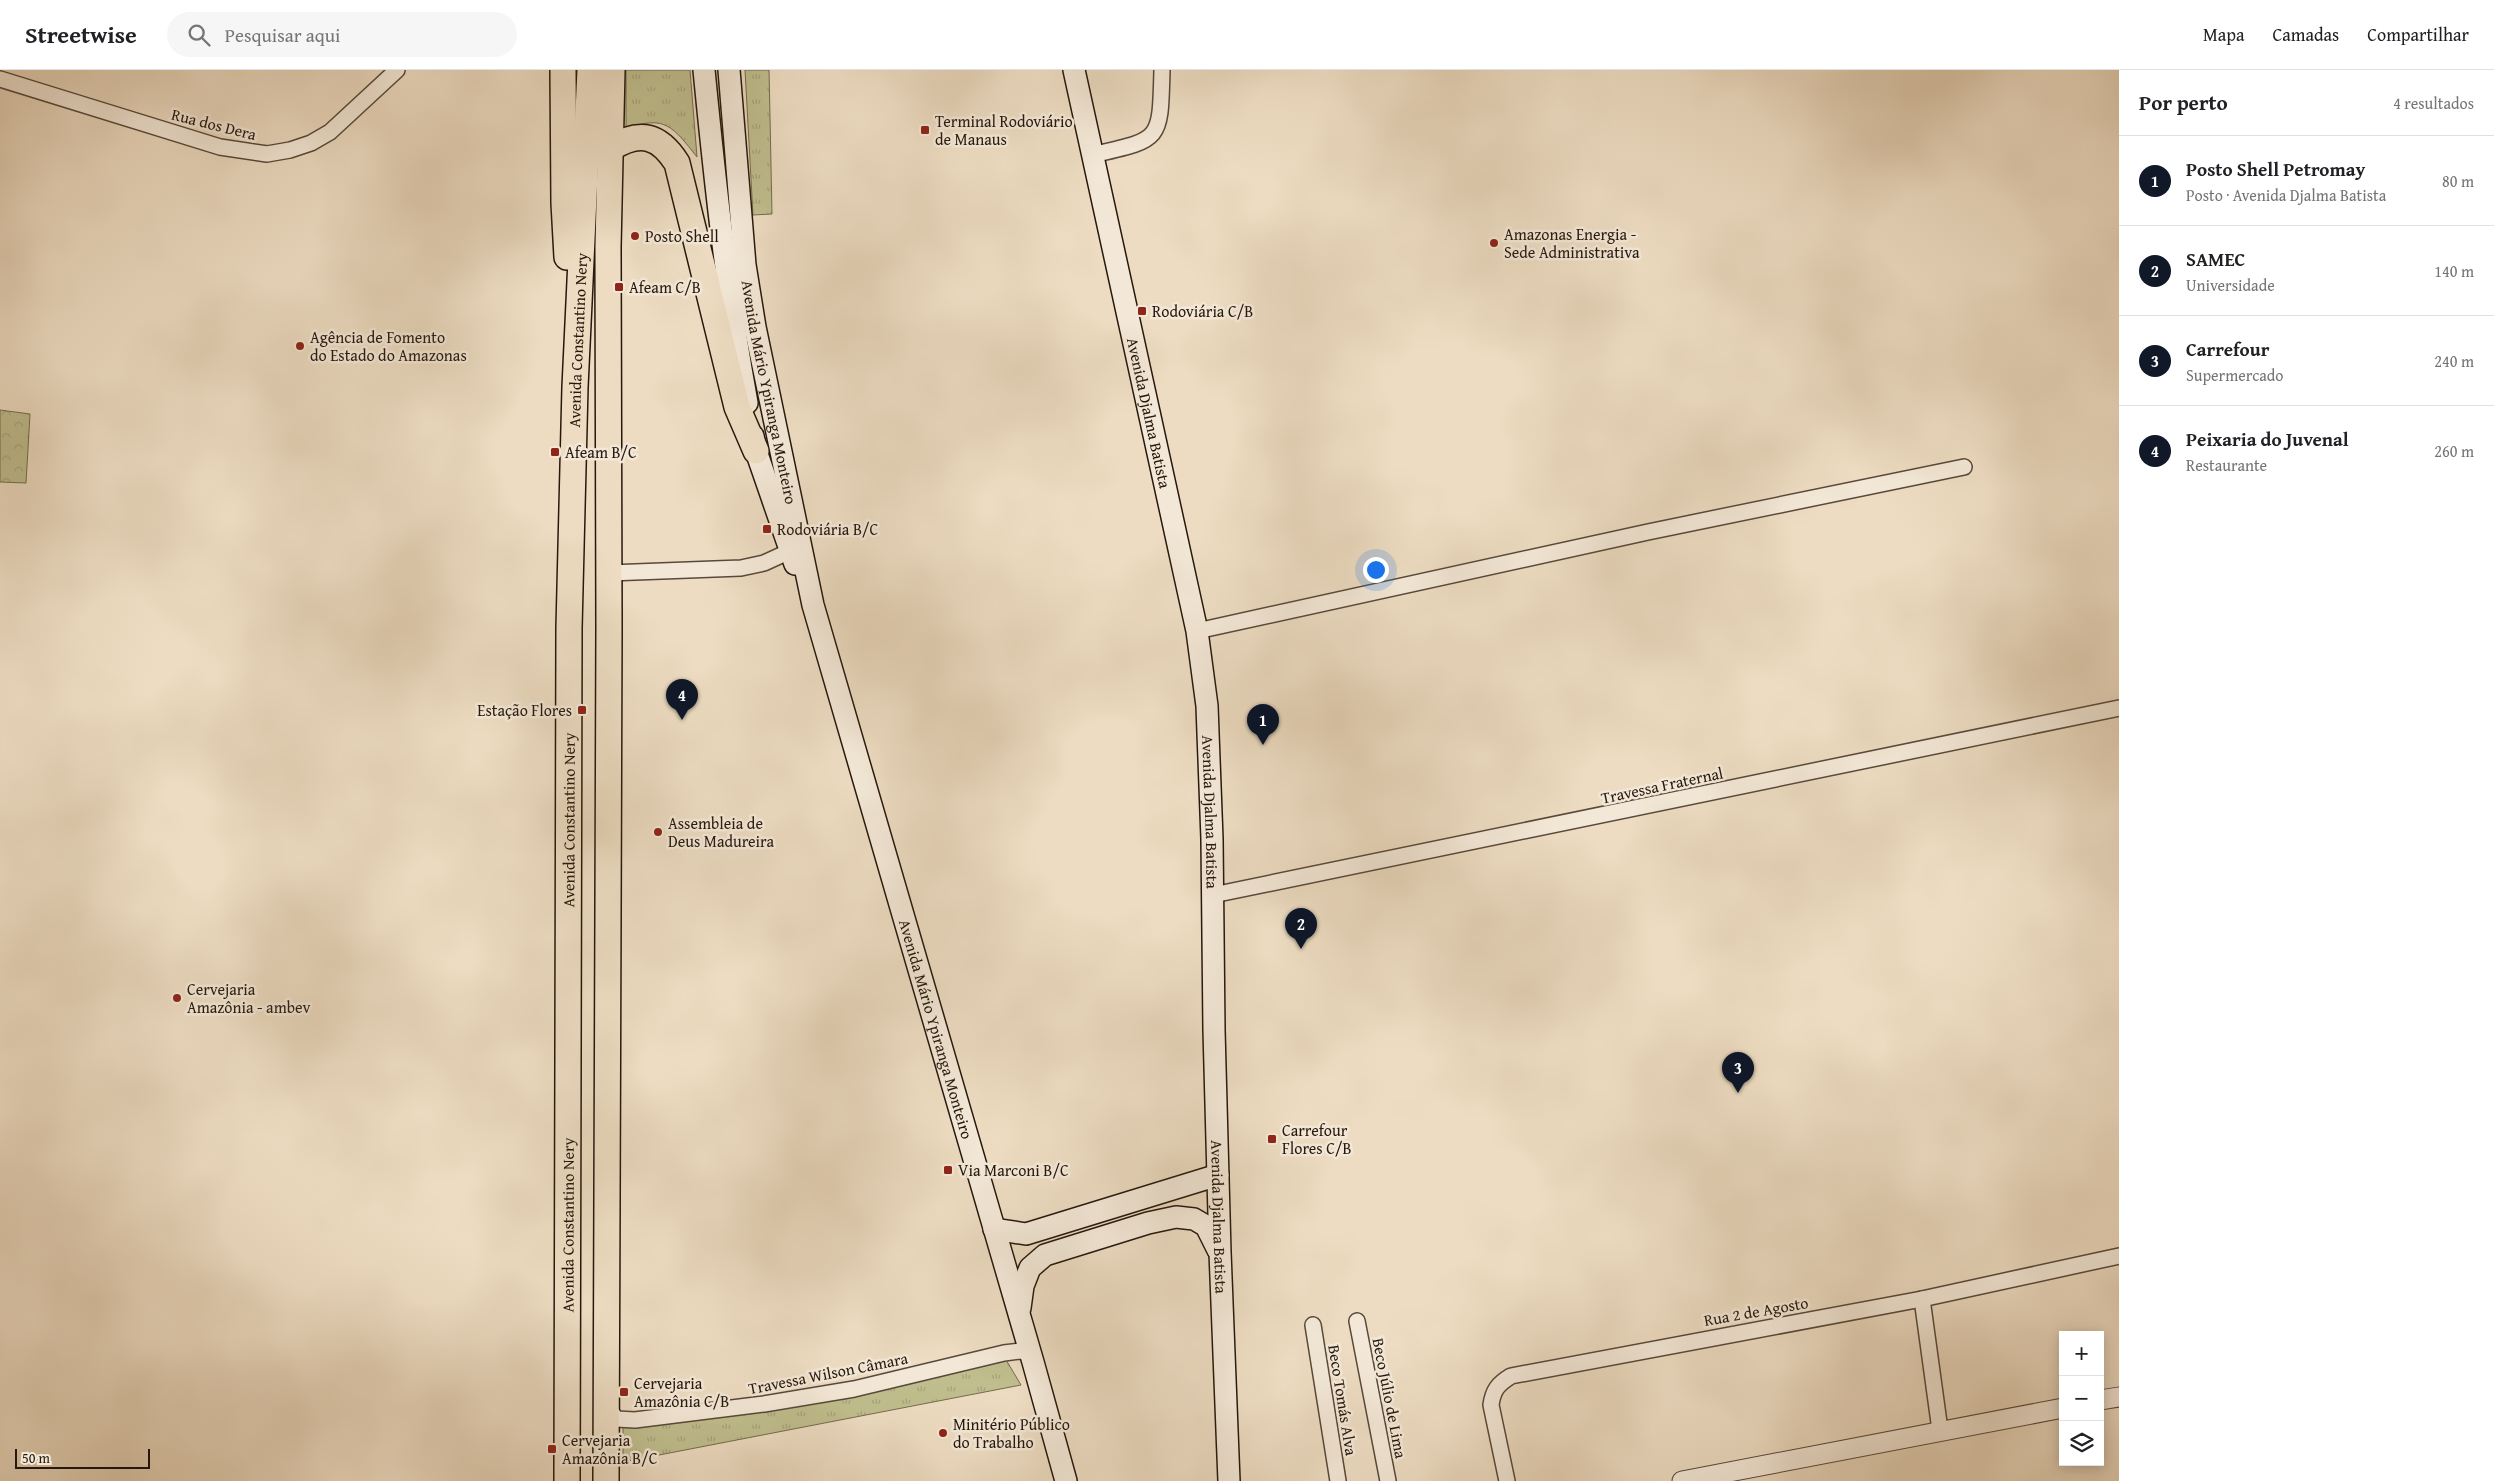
<!DOCTYPE html>
<html lang="pt">
<head>
<meta charset="utf-8">
<style>
  :root { --surface:#fff; --page:#f6f6f6; --text:#202124; --muted:#757577; --line:#e0e0e0; --accent:#111827 }
  body { margin:0; font-family:"Gentium Book Plus",serif; background:var(--page); color:var(--text) }
  .controls { position:absolute; right:15px; bottom:15px; display:grid; overflow:hidden; border-radius:0px; box-shadow:0 2px 12px #0003 }
  .controls button { width:45px; height:45px; display:grid; place-items:center; padding:0; border:0; border-bottom:1px solid var(--line); background:var(--surface); color:var(--text); font:25px sans-serif }
  .scale { position:absolute; left:15px; bottom:12px; width:135px; box-sizing:border-box; padding-left:5px; border:2px solid #26180d; border-top:0; font-size:14px; line-height:18px; white-space:nowrap; color:#26180d; -webkit-text-stroke:4px #f3e8d7; paint-order:stroke }
  .you { position:absolute; left:1375px; top:499px; width:18px; height:18px; margin:-12px; border:4px solid #fff; border-radius:50%; background:#1a73e8; box-shadow:0 0 0 8px #1a73e833 }
  .badge { display:grid; place-items:center; width:32px; height:32px; border-radius:50%; background:var(--accent); color:#fff; font-size:16px; font-weight:700 }
  .pin { position:absolute; translate:-50% -41px; filter:drop-shadow(0 1px 2px #0008) }
  .pin::after { content:''; position:absolute; top:26px; width:18px; height:15px; background:inherit; clip-path:polygon(0 0,100% 0,50% 100%) }
  .list { margin:0; padding:0; list-style:none }
  h2 { display:flex; justify-content:space-between; align-items:center; height:65px; margin:0; padding:0 20px; font-size:21px }
  h2 small { font-size:16px; font-weight:400; color:var(--muted) }
  .list li { display:grid; grid-template-columns:32px 1fr auto; gap:15px; align-items:center; box-sizing:border-box; height:90px; padding:0 20px; border-top:1px solid var(--line) }
  .list b { display:block; font-size:19px; white-space:nowrap }
  .list p { margin:0; font-size:16px; white-space:nowrap; color:var(--muted) }
  .list em { font-size:16px; font-style:normal; color:var(--muted) }
  .icon { flex:none; width:28px; height:28px; fill:none; stroke:currentColor; stroke-width:2; stroke-linecap:round; stroke-linejoin:round }
  .map { position:relative; flex:none; width:2119px; height:1411px; overflow:hidden }
  header { display:flex; align-items:center; gap:30px; box-sizing:border-box; height:70px; padding:0 25px; background:var(--surface); border-bottom:1px solid var(--line) }
  header strong { font-size:24px }
  nav { display:flex; gap:28px; margin-inline-start:auto; font-size:18px }
  .search { width:350px; height:45px; background:var(--page); display:flex; align-items:center; gap:12px; box-sizing:border-box; padding:0 18px; border-radius:28px; color:var(--muted); font-size:19px }
  main { display:flex }
  aside { flex:1; background:var(--surface) }
  .map>svg:first-child { display:block }
  .forest { fill:url(#forest-crowns); stroke:#736b4e }
  .park { fill:url(#park-tufts); stroke:#736b4e }
  .lines { fill:none; stroke-linecap:round; stroke-linejoin:round }
  .minor-casing { stroke:#58493a; stroke-width:18 }
  .tertiary-casing { stroke:#58493a; stroke-width:21 }
  .secondary-casing { stroke:#26180d; stroke-width:24 }
  .trunk-casing { stroke:#26180d; stroke-width:28 }
  .minor { stroke:#f3e8d7; stroke-width:15 }
  .tertiary { stroke:#f3e8d7; stroke-width:19 }
  .secondary { stroke:#f3e8d7; stroke-width:21 }
  .trunk { stroke:#eddcc2; stroke-width:25 }
  .poi-dot { fill:#8f2418; stroke:#f3e8d7; stroke-width:2 }
  .labels { text-anchor:middle; dominant-baseline:central; stroke-width:5; stroke-linejoin:round; paint-order:stroke }
  .poi-label { font-size:16px; fill:#26180d; stroke:#f3e8d7; text-anchor:start }
  .street-label { font-size:16px; fill:#26180d; stroke:#f3e8d7 }
</style>
</head>
<body>
<header>
<strong>Streetwise</strong>
<div class="search"><svg class="icon" aria-label="search" viewBox="0 0 24 24"><circle cx="10" cy="10" r="6"/><path d="M15 15l6 6"/></svg>Pesquisar aqui</div>
<nav><a>Mapa</a><a>Camadas</a><a>Compartilhar</a></nav>
</header>
<main>
<div class="map">
<svg width="2119" height="1411" viewBox="0 0 2119 1411">
  <defs>
    <pattern id="forest-crowns" width="20" height="18" patternUnits="userSpaceOnUse" patternTransform="scale(1.25)"><rect width="20" height="18" fill="#c0be8e"/><path d="M2 6a3 3 0 1 1 6 0M12 15a3 3 0 1 1 6 0" fill="none" stroke="#a5a379"/></pattern>
    <pattern id="park-tufts" width="24" height="20" patternUnits="userSpaceOnUse" patternTransform="scale(1.25)"><rect width="24" height="20" fill="#c0be8e"/><path d="M3 7l-1-3M5 7V3M7 7l1-3M15 17l-1-3M17 17v-4M19 17l1-3" fill="none" stroke="#a5a379"/></pattern>
  </defs>
  <rect width="100%" height="100%" fill="#eddcc2"/>
  <filter id="stains"><feTurbulence type="fractalNoise" baseFrequency=".004" numOctaves="4"/><feColorMatrix values="0 0 0 0 .2 0 0 0 0 .09 0 0 0 0 .02 0 0 0 .5 -.17"/></filter>
  <radialGradient id="worn" r=".72"><stop offset=".6" stop-color="#630" stop-opacity="0"/><stop offset="1" stop-color="#630" stop-opacity=".3"/></radialGradient>
  <!-- forest -->
  <polygon class="forest" points="0,340 30,344 26,413 0,412"/>
  <!-- park -->
  <g class="park">
    <path d="M626,0H690L697,87C673,57 665,44 626,59Z"/>
    <polygon points="745,0 769,0 772,144 753,145"/>
    <polygon points="1005,1288 1021,1315 623,1392 623,1357 738,1343"/>
  </g>
  <g class="lines">
    <defs>
      <g id="minor">
        <polyline points="0,9 220,77 267,84 290,80 311,73 330,62 397,0"/>
        <path d="M1092,85C1162,69 1160,72 1162,0"/>
        <polyline points="609,503 741,498 764,493 799,477"/>
        <polyline points="1197,561 1648,462 1964,397"/>
        <polyline points="1213,825 2119,638"/>
        <polyline points="1922,1229 1940,1360"/>
        <polyline points="1357,1251 1388,1411"/>
        <polyline points="1313,1255 1338,1411"/>
        <polyline points="607,1335 616,1349 635,1350 764,1334 854,1319 1004,1283 1020,1281 1031,1283"/>
        <path d="M1507,1411L1491,1335C1493,1320 1498,1314 1511,1306L1922,1229L2119,1186"/>
      </g>
      <g id="tertiary">
        <polyline points="2100,1330 2119,1327"/>
        <polyline points="1682,1411 2063,1338"/>
      </g>
      <g id="secondary">
        <path d="M704,0C715,112 727,223 747,333"/>
        <path id="s1" d="M729,0L745,195L755,257L813,535L1033,1292L1066,1411"/>
        <path id="s2" d="M1074,0L1197,561L1207,636L1212,769L1214,960L1220,1182L1229,1411"/>
        <polyline points="753,366 756,381 795,494"/>
        <polyline points="994,1159 1026,1164 1218,1105"/>
        <polyline points="1020,1238 1023,1216 1030,1198 1045,1185 1148,1153 1176,1147 1194,1149 1206,1156 1218,1180"/>
      </g>
      <g id="trunk">
        <polyline points="563,0 564,133 567,187"/>
        <path d="M611,78C640,60 659,65 677,93L737,337L756,381"/>
        <path id="s3" d="M567,1411L569,558L575,317L590,0"/>
        <polyline points="606,1411 609,558 608,177 612,0"/>
      </g>
    </defs>
    <!-- minor casing -->
    <use href="#minor" class="minor-casing"/>
    <!-- tertiary casing -->
    <use href="#tertiary" class="tertiary-casing"/>
    <!-- secondary casing -->
    <use href="#secondary" class="secondary-casing"/>
    <!-- trunk casing -->
    <use href="#trunk" class="trunk-casing"/>
    <!-- minor -->
    <use href="#minor" class="minor"/>
    <!-- tertiary -->
    <use href="#tertiary" class="tertiary"/>
    <!-- secondary -->
    <use href="#secondary" class="secondary"/>
    <!-- trunk -->
    <use href="#trunk" class="trunk"/>
  </g>
  <!-- markers -->
  <g class="poi-dot">
    <rect x="920" y="55" width="10" height="10" rx="2.5"/>
    <circle cx="635" cy="166" r="5"/>
    <circle cx="1494" cy="173" r="5"/>
    <rect x="614" y="212" width="10" height="10" rx="2.5"/>
    <rect x="1137" y="236" width="10" height="10" rx="2.5"/>
    <circle cx="300" cy="276" r="5"/>
    <rect x="550" y="377" width="10" height="10" rx="2.5"/>
    <rect x="762" y="454" width="10" height="10" rx="2.5"/>
    <rect x="577" y="635" width="10" height="10" rx="2.5"/>
    <circle cx="658" cy="762" r="5"/>
    <circle cx="177" cy="928" r="5"/>
    <rect x="1267" y="1064" width="10" height="10" rx="2.5"/>
    <rect x="943" y="1095" width="10" height="10" rx="2.5"/>
    <rect x="619" y="1317" width="10" height="10" rx="2.5"/>
    <circle cx="943" cy="1363" r="5"/>
    <rect x="547" y="1374" width="10" height="10" rx="2.5"/>
  </g>
  <g class="labels">
    <!-- poi labels -->
    <g class="poi-label">
      <text x="935" y="51">Terminal Rodoviário<tspan x="935" dy="18">de Manaus</tspan></text>
      <text x="1504" y="164">Amazonas Energia -<tspan x="1504" dy="18">Sede Administrativa</tspan></text>
      <text x="645" y="166">Posto Shell</text>
      <text x="629" y="217">Afeam C/B</text>
      <text x="1152" y="241">Rodoviária C/B</text>
      <text x="310" y="267">Agência de Fomento<tspan x="310" dy="18">do Estado do Amazonas</tspan></text>
      <text x="565" y="382">Afeam B/C</text>
      <text x="777" y="459">Rodoviária B/C</text>
      <text x="572" y="640" text-anchor="end">Estação Flores</text>
      <text x="668" y="753">Assembleia de<tspan x="668" dy="18">Deus Madureira</tspan></text>
      <text x="187" y="919">Cervejaria<tspan x="187" dy="18">Amazônia - ambev</tspan></text>
      <text x="1282" y="1060">Carrefour<tspan x="1282" dy="18">Flores C/B</tspan></text>
      <text x="958" y="1100">Via Marconi B/C</text>
      <text x="634" y="1313">Cervejaria<tspan x="634" dy="18">Amazônia C/B</tspan></text>
      <text x="953" y="1354">Minitério Público<tspan x="953" dy="18">do Trabalho</tspan></text>
      <text x="562" y="1370">Cervejaria<tspan x="562" dy="18">Amazônia B/C</tspan></text>
    </g>
    <!-- street labels -->
    <g class="street-label">
      <text transform="translate(214 54) rotate(14)">Rua dos Dera</text>
      <text stroke="none"><textPath href="#s3" startOffset="1141">Avenida Constantino Nery</textPath></text>
      <text stroke="none"><textPath href="#s1" startOffset="325">Avenida Mário Ypiranga Monteiro</textPath></text>
      <text stroke="none"><textPath href="#s2" startOffset="351">Avenida Djalma Batista</textPath></text>
      <text transform="translate(1662 715) rotate(-12)">Travessa Fraternal</text>
      <text stroke="none"><textPath href="#s2" startOffset="756">Avenida Djalma Batista</textPath></text>
      <text stroke="none"><textPath href="#s3" startOffset="661">Avenida Constantino Nery</textPath></text>
      <text stroke="none"><textPath href="#s1" startOffset="984">Avenida Mário Ypiranga Monteiro</textPath></text>
      <text stroke="none"><textPath href="#s2" startOffset="1161">Avenida Djalma Batista</textPath></text>
      <text stroke="none"><textPath href="#s3" startOffset="256">Avenida Constantino Nery</textPath></text>
      <text transform="translate(1756 1241) rotate(-10)">Rua 2 de Agosto</text>
      <text transform="translate(828 1303) rotate(-11)">Travessa Wilson Câmara</text>
      <text transform="translate(1390 1328) rotate(79)">Beco Júlio de Lima</text>
      <text transform="translate(1343 1330) rotate(81)">Beco Tomás Alva</text>
    </g>
  </g>
  <rect width="100%" height="100%" filter="url(#stains)"/>
  <rect width="100%" height="100%" fill="url(#worn)"/>
</svg>
<div class="controls">
<button>+</button>
<button>−</button>
<button><svg class="icon" aria-label="layers" viewBox="0 0 24 24"><path d="M12 4l9 5-9 5-9-5zM3 14l9 5 9-5"/></svg></button>
</div>
<div class="scale">50 m</div>
<div class="you"></div>
<div class="pin badge" style="left:1263px;top:675px">1</div>
<div class="pin badge" style="left:1301px;top:879px">2</div>
<div class="pin badge" style="left:1738px;top:1023px">3</div>
<div class="pin badge" style="left:682px;top:650px">4</div>
</div>
<aside>
<h2>Por perto<small>4 resultados</small></h2>
<ul class="list">
<li><span class="badge">1</span><div><b>Posto Shell Petromay</b><p>Posto · Avenida Djalma Batista</p></div><em>80 m</em></li>
<li><span class="badge">2</span><div><b>SAMEC</b><p>Universidade</p></div><em>140 m</em></li>
<li><span class="badge">3</span><div><b>Carrefour</b><p>Supermercado</p></div><em>240 m</em></li>
<li><span class="badge">4</span><div><b>Peixaria do Juvenal</b><p>Restaurante</p></div><em>260 m</em></li>
</ul>
</aside>
</main>
</body>
</html>
